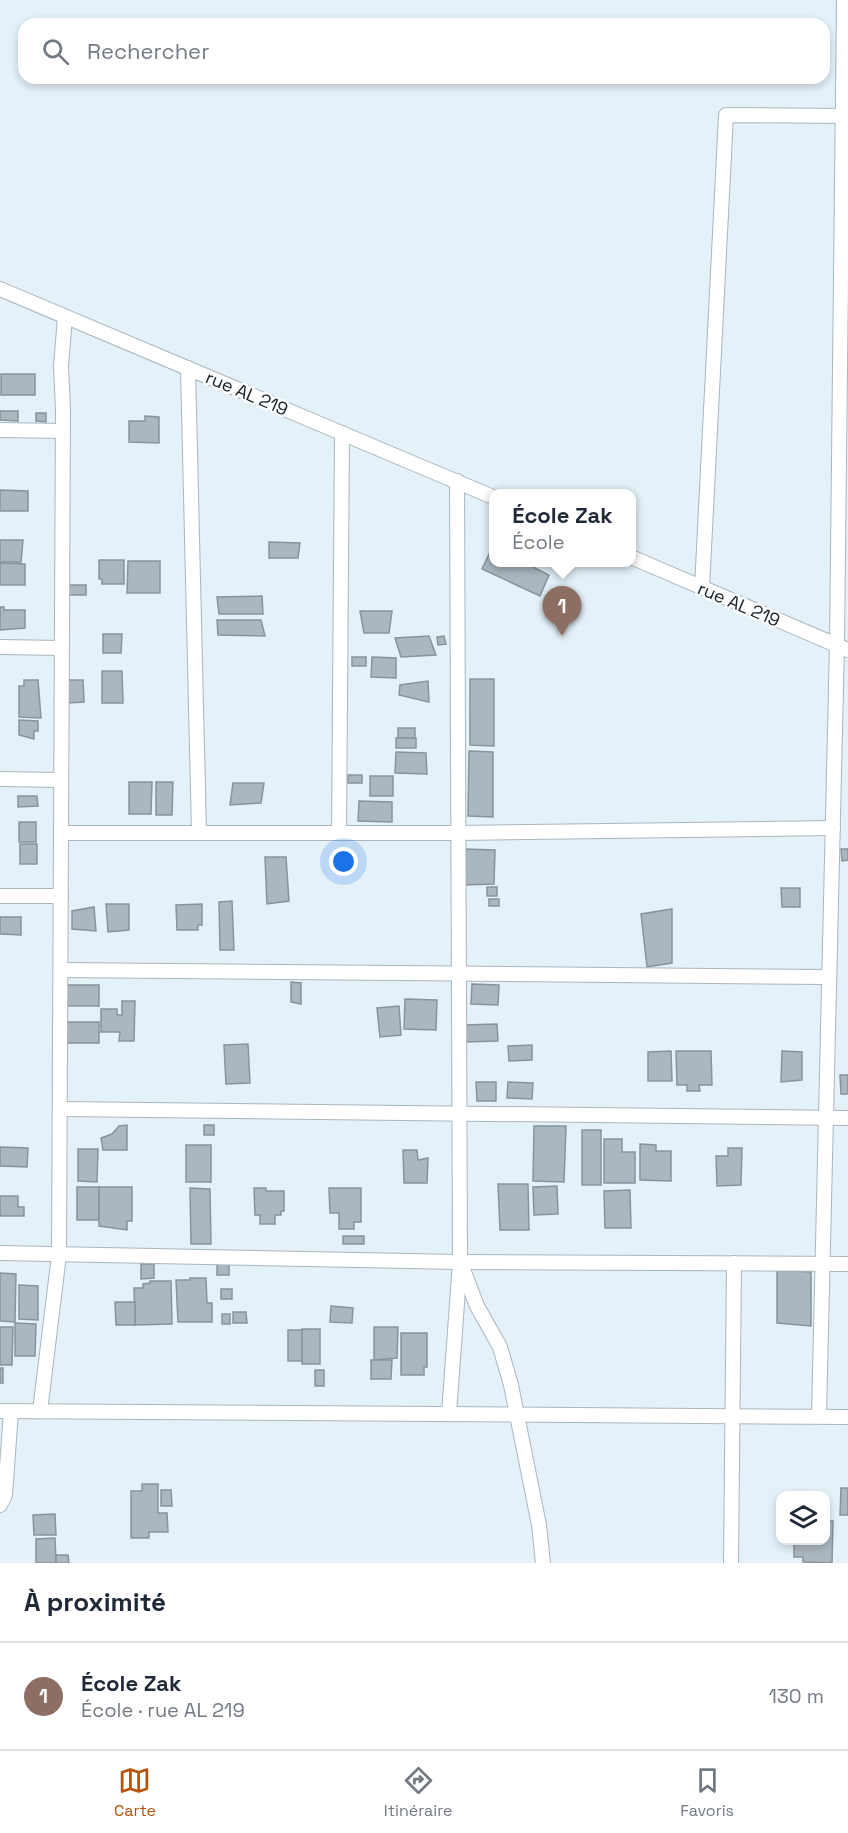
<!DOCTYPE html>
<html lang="fr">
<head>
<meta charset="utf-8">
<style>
  :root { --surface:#fff; --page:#f6f6f7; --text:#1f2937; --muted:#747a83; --line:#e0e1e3; --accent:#b45309 }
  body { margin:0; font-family:"Space Grotesk",sans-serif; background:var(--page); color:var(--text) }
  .controls { position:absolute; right:18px; bottom:18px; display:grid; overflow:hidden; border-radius:12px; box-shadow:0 3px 9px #0003 }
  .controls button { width:54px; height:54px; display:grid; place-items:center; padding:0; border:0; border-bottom:2px solid var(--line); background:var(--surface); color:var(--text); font:30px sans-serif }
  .you { position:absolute; left:344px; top:862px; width:21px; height:21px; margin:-15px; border:4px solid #fff; border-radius:50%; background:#1a73e8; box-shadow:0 0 0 9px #1a73e833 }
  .badge { display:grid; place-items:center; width:39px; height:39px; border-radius:50%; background:var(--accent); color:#fff; font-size:20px; font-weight:700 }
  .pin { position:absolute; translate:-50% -50px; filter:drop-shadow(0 2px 3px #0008) }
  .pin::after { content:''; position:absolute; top:32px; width:21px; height:18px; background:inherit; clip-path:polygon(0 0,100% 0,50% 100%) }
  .popup { position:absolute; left:489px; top:489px; width:147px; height:78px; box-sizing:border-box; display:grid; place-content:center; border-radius:12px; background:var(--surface); filter:drop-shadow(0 2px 4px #0005); font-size:20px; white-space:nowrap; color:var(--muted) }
  .popup b { font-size:22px; color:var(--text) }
  .popup::after { content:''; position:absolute; left:50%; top:100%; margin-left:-12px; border:12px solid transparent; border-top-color:var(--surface) }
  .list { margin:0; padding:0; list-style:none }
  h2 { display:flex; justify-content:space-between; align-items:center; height:78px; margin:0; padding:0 24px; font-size:26px }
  h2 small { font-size:20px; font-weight:400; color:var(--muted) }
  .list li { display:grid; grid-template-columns:39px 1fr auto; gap:18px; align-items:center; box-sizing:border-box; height:108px; padding:0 24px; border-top:2px solid var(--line) }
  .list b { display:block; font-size:22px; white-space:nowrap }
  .list p { margin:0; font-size:20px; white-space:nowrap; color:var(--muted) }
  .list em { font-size:20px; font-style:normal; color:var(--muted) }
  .icon { flex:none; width:33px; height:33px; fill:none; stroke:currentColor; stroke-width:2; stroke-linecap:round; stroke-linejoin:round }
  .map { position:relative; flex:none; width:848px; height:1563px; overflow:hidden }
  .search { position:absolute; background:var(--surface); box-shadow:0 3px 9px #0003; left:18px; right:18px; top:18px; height:66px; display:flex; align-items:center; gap:15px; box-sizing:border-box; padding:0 21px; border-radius:18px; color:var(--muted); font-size:22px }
  .sheet { height:186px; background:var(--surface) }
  nav { display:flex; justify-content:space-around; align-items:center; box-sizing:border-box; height:84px; border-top:2px solid var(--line); background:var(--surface); font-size:16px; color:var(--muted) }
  nav a { display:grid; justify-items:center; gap:3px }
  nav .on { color:var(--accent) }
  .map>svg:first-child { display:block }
  .building { fill:#abb7bf; stroke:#88949c; stroke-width:1.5 }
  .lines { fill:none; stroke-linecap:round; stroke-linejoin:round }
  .street-casing { stroke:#aab6be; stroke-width:16 }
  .street { stroke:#fff; stroke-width:14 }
  .labels { text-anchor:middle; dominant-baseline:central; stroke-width:5; stroke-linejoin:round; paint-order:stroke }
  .street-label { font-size:18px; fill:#1b2023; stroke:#fafcfe }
</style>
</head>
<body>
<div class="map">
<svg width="848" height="1563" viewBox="0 0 848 1563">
  <rect width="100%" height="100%" fill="#e4f1f9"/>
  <!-- building -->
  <g class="building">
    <rect x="1" y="374" width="34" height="21"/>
    <polygon points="0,411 18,411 18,421 0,420"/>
    <polygon points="36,413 46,413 46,422 36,421"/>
    <polygon points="145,416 159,417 159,443 129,442 129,421 145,421"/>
    <polygon points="0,490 28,491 28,511 0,511"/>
    <polygon points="0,540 23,540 21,562 0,562"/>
    <polygon points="269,542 300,543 298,558 269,558"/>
    <polygon points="492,548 493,562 523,562 549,575 540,596 482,569"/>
    <polygon points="99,560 124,560 124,584 102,584 102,579 99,579"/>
    <polygon points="128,561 160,561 160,593 127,593"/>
    <polygon points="0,563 25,564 25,585 0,585"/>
    <rect x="68" y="585" width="18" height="10"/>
    <polygon points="262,596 263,614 219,614 217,597"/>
    <polygon points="0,607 4,607 4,610 25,610 25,628 0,630"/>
    <polygon points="360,611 392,611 389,633 364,633"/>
    <polygon points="217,620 261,620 265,636 218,635"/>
    <polygon points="103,634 122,634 121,653 103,653"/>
    <polygon points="429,636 436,655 401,657 395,638"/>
    <polygon points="444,636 446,644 438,645 437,637"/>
    <rect x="352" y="657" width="14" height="9"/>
    <polygon points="372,657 396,658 396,678 371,677"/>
    <polygon points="102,671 122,671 123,703 102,703"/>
    <polygon points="470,679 494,679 494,746 470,745"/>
    <polygon points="24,680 38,680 41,718 19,717 19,686 24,686"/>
    <polygon points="67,680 83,680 84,702 68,703"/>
    <polygon points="428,681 429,702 399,695 400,685"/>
    <polygon points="19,720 38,721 38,731 34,731 34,739 19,735"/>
    <rect x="398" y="728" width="17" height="10"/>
    <rect x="396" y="738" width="20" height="10"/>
    <polygon points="469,751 493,752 493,817 468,816"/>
    <polygon points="396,752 426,753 427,774 395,773"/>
    <rect x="348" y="775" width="14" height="8"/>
    <rect x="370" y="776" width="23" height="20"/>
    <polygon points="129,782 152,782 151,814 129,814"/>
    <polygon points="156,782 173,782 172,815 156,815"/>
    <polygon points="233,783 264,783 261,803 230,805"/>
    <polygon points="18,796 37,796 38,806 18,807"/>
    <polygon points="359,801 392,802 392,822 358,821"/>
    <rect x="19" y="822" width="17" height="20"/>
    <rect x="20" y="844" width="17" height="20"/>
    <polygon points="464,849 495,850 494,884 463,885"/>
    <polygon points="841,849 848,849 848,860 842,861"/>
    <polygon points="265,857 286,857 289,901 267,904"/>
    <rect x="487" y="887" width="10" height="9"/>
    <polygon points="781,888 800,888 800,907 782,907"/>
    <rect x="489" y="899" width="10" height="7"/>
    <polygon points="232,901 234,950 220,950 219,902"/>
    <polygon points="106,904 129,904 129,930 108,932"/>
    <polygon points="202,904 202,925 198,925 198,930 177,930 176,905"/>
    <polygon points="94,907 96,931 72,929 72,911"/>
    <polygon points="672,909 672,963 647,967 641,914"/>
    <polygon points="0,917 21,917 21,935 0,934"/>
    <polygon points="291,982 301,983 301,1004 291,1002"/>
    <polygon points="472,984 499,985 498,1005 471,1004"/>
    <rect x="67" y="985" width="32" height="21"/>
    <polygon points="405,999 437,1000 436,1030 404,1029"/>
    <polygon points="122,1001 135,1001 134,1041 119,1041 120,1032 101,1032 101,1009 117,1009 117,1015 122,1015"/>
    <polygon points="399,1006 401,1035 380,1037 377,1008"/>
    <polygon points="67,1022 99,1022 99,1043 66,1043"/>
    <polygon points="497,1024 498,1041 464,1042 464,1025"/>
    <polygon points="248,1044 250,1083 226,1084 224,1045"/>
    <polygon points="532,1045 532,1060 509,1061 508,1046"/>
    <polygon points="671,1051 672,1081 648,1081 648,1052"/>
    <polygon points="676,1051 711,1051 712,1085 699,1085 700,1091 687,1091 687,1085 677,1085"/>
    <polygon points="782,1051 802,1052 802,1080 781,1082"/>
    <polygon points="840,1075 848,1075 848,1094 841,1094"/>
    <polygon points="476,1082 496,1082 496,1101 477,1101"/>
    <polygon points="508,1082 533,1083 532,1099 507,1098"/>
    <polygon points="127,1125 127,1150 103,1150 101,1138 112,1134 119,1126"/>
    <rect x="204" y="1125" width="10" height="10"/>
    <polygon points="534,1126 566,1126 564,1182 533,1181"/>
    <rect x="582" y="1130" width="19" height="55"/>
    <polygon points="604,1139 622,1139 622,1152 635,1152 635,1183 604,1183"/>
    <polygon points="640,1144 656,1145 656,1151 671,1151 671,1181 640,1180"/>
    <rect x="186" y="1145" width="25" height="37"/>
    <polygon points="0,1147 28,1148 27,1167 0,1166"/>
    <polygon points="728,1148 742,1148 741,1185 717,1186 716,1156 728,1156"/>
    <polygon points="78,1149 98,1149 97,1182 78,1181"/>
    <polygon points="403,1150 417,1150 418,1160 428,1158 427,1183 404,1183"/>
    <polygon points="498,1184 528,1184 529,1230 500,1230"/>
    <polygon points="557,1186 558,1214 534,1215 533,1187"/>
    <rect x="77" y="1187" width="22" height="33"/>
    <polygon points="99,1187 132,1187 132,1221 127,1221 127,1230 99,1226"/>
    <polygon points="190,1188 210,1189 211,1244 191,1244"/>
    <polygon points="254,1188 266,1188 266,1191 284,1191 284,1211 281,1211 281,1215 275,1215 275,1224 260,1224 260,1215 255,1215"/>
    <polygon points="329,1188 361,1188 361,1222 354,1222 354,1229 339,1229 339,1213 330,1213"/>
    <polygon points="630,1190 631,1228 605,1228 604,1191"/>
    <polygon points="0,1196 18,1196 18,1207 24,1207 24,1216 0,1216"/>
    <rect x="343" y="1236" width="21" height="8"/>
    <rect x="217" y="1263" width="12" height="12"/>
    <polygon points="141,1264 154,1264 154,1278 141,1279"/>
    <polygon points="777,1270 811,1272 811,1326 777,1323"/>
    <polygon points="0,1273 16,1274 15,1322 0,1321"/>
    <polygon points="190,1278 206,1278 207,1303 212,1303 212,1322 178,1322 176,1280 190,1280"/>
    <polygon points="150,1281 171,1281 172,1324 135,1325 134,1288 143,1288 143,1284 150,1283"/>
    <polygon points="19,1285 38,1286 38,1320 19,1319"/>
    <rect x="221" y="1289" width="11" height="10"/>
    <polygon points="115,1302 135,1302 135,1325 116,1325"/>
    <polygon points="331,1306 353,1308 352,1323 330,1322"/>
    <polygon points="233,1312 246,1312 247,1323 233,1323"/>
    <rect x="222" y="1314" width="8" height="10"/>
    <polygon points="15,1323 36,1324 35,1356 15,1356"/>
    <polygon points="0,1327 13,1327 12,1365 0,1365"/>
    <polygon points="374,1327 398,1327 397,1358 374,1360"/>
    <rect x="302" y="1329" width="18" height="35"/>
    <rect x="288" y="1330" width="14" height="31"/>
    <polygon points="401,1333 427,1333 427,1367 424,1367 424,1375 401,1375"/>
    <polygon points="371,1360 392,1360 391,1379 371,1379"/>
    <rect x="0" y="1368" width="3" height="15"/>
    <rect x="315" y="1370" width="9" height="16"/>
    <polygon points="142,1484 158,1484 158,1513 167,1513 168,1532 149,1532 149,1538 131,1538 131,1491 142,1491"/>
    <polygon points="841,1488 848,1488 848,1515 840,1515"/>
    <polygon points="161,1490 171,1490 172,1506 161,1506"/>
    <polygon points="55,1514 56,1535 34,1535 33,1515"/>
    <polygon points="826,1521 833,1521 832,1563 803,1562 803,1557 794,1557 794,1540 826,1540"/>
    <polygon points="55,1538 56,1563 36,1563 36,1539"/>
    <polygon points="56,1555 68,1555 69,1563 56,1563"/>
  </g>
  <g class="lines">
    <defs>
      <g id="street">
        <polyline points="0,289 493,497"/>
        <polyline points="188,368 199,833"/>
        <polyline points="0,430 63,431"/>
        <polyline points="631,557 848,650"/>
        <polyline points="702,588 726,115 848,116"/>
        <polyline points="0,647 62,648"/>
        <polyline points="0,779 61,780"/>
        <polyline points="61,833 459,833 833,828"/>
        <polyline points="339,833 342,433"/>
        <polyline points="0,896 61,896"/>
        <polyline points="61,970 829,977"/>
        <polyline points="60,1109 848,1118"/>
        <polyline points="0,1253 460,1262 848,1264"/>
        <polyline points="461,1264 477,1306 500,1347 511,1385 539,1525 543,1563"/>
        <polyline points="0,1411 848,1417"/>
        <polyline points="40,1411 59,1255 63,410 61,366 65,317"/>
        <polyline points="449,1414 460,1262 457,481"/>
        <polyline points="819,1416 837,645 844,0"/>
        <polyline points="0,1505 5,1495 11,1411"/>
        <polyline points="731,1563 734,1263"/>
      </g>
    </defs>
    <!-- street casing -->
    <use href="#street" class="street-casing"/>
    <!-- street -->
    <use href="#street" class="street"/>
  </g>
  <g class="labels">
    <!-- street labels -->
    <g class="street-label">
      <text transform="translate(247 393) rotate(23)">rue AL 219</text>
      <text transform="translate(739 604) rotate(23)">rue AL 219</text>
    </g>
  </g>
</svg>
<div class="controls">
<button><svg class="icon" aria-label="layers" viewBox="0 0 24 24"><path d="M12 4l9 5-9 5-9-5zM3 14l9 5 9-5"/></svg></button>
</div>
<div class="you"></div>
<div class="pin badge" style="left:562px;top:636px;background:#8d6e63">1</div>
<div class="popup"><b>École Zak</b>École</div>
<div class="search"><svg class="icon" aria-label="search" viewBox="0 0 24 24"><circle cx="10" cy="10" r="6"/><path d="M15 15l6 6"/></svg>Rechercher</div>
</div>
<section class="sheet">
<h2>À proximité<small></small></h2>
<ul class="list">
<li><span class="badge" style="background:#8d6e63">1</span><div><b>École Zak</b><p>École · rue AL 219</p></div><em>130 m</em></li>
</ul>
</section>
<nav>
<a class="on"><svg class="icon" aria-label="map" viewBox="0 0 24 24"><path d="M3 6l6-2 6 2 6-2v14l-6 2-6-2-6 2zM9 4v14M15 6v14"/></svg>Carte</a>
<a><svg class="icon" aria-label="directions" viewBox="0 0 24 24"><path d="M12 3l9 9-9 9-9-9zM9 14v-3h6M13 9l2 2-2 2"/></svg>Itinéraire</a>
<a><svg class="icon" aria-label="saved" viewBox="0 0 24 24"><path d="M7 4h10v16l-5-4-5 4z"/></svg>Favoris</a>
</nav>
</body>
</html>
